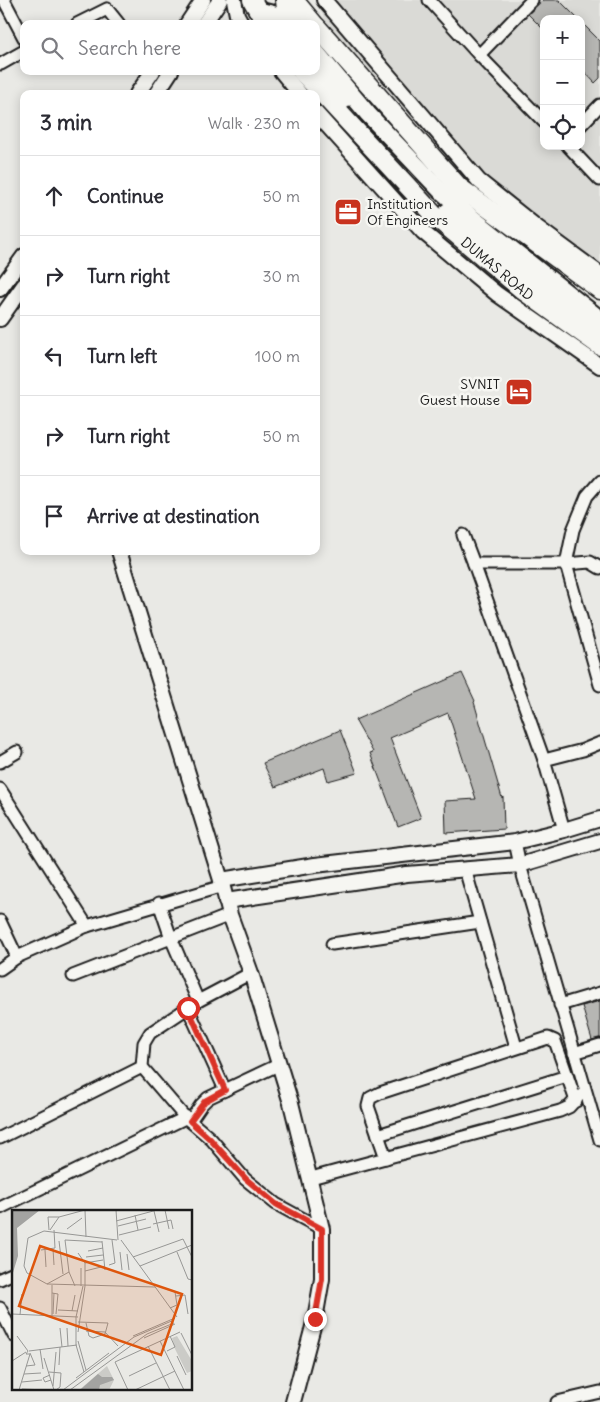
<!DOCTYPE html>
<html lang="en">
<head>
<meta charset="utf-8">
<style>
  :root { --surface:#fff; --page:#f2f2f3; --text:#2b2b33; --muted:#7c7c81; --line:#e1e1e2 }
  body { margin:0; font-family:Delius,sans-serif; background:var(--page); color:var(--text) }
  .controls { position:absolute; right:15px; top:15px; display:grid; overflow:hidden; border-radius:10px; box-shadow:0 2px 12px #0003 }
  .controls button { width:45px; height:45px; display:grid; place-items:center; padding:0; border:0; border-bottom:1px solid var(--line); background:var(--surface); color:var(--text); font:25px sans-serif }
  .stop { position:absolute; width:15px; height:15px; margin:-11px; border:4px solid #d93025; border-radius:50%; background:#fff }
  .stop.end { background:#d93025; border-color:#fff; box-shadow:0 1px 5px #0008 }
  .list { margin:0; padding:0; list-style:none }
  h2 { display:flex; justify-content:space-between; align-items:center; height:65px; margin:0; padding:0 20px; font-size:21px }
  h2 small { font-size:16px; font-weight:400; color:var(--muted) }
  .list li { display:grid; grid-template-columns:32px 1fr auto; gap:15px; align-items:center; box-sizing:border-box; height:80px; padding:0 20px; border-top:1px solid var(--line) }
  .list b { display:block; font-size:19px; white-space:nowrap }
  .list em { font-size:16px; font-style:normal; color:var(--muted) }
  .icon { flex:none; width:28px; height:28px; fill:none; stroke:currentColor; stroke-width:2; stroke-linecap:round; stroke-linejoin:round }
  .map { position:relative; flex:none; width:600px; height:1402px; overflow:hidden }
  .search { position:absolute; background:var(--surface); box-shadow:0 2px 12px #0003; left:20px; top:20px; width:300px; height:55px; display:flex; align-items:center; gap:12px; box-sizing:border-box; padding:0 18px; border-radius:10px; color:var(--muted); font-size:19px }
  .panel { position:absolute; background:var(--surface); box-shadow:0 2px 12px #0003; left:20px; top:90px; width:300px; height:465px; border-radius:10px }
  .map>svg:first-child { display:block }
  .built { fill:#dadad6; fill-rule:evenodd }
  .building { fill:#b6b6b3; stroke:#1c1c1c }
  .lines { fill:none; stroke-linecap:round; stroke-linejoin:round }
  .minor-casing { stroke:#1c1c1c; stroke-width:15 }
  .tertiary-casing { stroke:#1c1c1c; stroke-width:18 }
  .secondary-casing { stroke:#1c1c1c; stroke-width:20 }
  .primary-casing { stroke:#1c1c1c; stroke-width:21 }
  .minor { stroke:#f6f6f2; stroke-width:11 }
  .tertiary { stroke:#f6f6f2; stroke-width:14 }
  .secondary { stroke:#f6f6f2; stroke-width:16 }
  .primary { stroke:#f6f6f2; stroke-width:18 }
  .route { stroke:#d93025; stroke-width:6 }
  .labels { text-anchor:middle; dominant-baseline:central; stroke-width:5; stroke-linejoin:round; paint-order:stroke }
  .poi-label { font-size:14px; fill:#1c1c1c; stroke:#f6f6f2; text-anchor:start }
  .street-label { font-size:14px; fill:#1c1c1c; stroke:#f6f6f2 }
  .inset-road { fill:none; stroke:#979795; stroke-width:1 }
  .view { fill:#de560d; fill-opacity:0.15; stroke:#de560d; stroke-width:2.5 }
  .inset-edge { fill:none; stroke:#1c1c1c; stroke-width:2.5 }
</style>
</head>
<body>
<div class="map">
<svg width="600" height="1402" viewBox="0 0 600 1402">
  <rect width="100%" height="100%" fill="#e9e9e5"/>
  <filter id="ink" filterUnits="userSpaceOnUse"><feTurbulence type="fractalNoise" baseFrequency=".02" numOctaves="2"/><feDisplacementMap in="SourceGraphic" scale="10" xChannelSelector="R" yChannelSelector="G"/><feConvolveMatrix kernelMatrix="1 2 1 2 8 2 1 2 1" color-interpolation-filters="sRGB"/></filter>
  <g filter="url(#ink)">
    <!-- built -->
    <path class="built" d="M315,0H600V289L462,184L339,45ZM544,19H581V146H544Z"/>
    <!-- building -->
    <g class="building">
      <polygon points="543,0 559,0 578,19 544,19 544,30 528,14"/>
      <polygon points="581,22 600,41 600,78 595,83 581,68"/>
      <polygon points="462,673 475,701 474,702 502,798 503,797 504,829 446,833 445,801 476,799 448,713 390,738 421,818 398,827 370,753 373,752 355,720"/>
      <polygon points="340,730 357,773 328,781 324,768 275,787 263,763"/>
      <polygon points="600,1001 600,1038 592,1040 582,1006"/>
    </g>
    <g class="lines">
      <defs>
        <g id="minor">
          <polyline points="4,0 24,38"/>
          <polyline points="429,0 479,55 544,122"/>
          <polyline points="77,24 107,9 119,24"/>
          <polyline points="479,55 532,0"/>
          <polyline points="1,64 24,51"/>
          <polyline points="581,125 600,105"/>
          <polyline points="568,146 600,180"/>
          <polyline points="600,481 587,496 573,530 566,564 600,685"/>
          <polyline points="463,535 474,564"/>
          <polyline points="544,760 583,750 600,743"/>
          <polyline points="0,762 17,752"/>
          <polyline points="0,789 87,926"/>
          <polyline points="564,830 544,760 474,564 566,564 590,562 600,568"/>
          <polyline points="515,842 520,865 600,1140"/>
          <polyline points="465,869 516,1047"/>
          <polyline points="159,903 171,938 198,1001"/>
          <polyline points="0,921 17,957"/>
          <polyline points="332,944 480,922"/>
          <polyline points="0,969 17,957 87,926 223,886"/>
          <polyline points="251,973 198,1001 150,1033 144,1043 142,1067 183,1115 211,1139 245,1179 276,1204 322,1229"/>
          <polyline points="73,976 230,915"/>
          <polyline points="560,1005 600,993"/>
          <polyline points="188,1008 225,1090"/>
          <polyline points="574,1053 600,1045"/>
          <polyline points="190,1121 201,1105 208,1098 278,1065"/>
          <polyline points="378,1135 567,1076"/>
          <polyline points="0,1138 142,1067"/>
          <polyline points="386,1158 368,1106 370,1098 380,1093 548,1038 555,1041 576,1101"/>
          <polyline points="311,1178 560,1111 569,1107 579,1096"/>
          <polyline points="0,1208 187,1117"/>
          <polyline points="0,1279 14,1273"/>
          <polyline points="0,1308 14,1336"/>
          <polyline points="557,1402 600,1392"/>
        </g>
        <g id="tertiary">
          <polyline points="234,0 237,15 242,24"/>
          <polyline points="324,0 479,181 539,229 600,274"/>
          <polyline points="187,24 203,0"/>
          <polyline points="204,24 220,0"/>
          <polyline points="281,71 300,94"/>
          <polyline points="137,94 153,71"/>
          <polyline points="156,94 171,71"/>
          <polyline points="316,113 423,232 497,294 600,366"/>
          <polyline points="0,289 24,256"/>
          <polyline points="0,319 24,285"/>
          <polyline points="119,551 221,880 230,915 251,973 291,1103 322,1229 322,1279 315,1319 293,1402"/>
          <polyline points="221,880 315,865 515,842 564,830 600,819"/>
          <polyline points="226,901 407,874 520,865 600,841"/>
        </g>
        <g id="secondary">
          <polyline points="284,0 285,9 295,24"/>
          <polyline points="257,10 273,14 280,24"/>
          <polyline points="316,52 368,114 441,191 470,216 600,319"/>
          <polyline points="316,71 343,101"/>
          <polyline points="448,211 470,231 600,334"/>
        </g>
        <g id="primary">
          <polyline points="252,0 266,24"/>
          <polyline points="294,0 314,24"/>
          <polyline points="316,26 459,187 600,290"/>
          <path id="s1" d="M301,71L438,219L525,292L600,346"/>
        </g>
      </defs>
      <!-- minor casing -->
      <use href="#minor" class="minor-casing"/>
      <!-- tertiary casing -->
      <use href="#tertiary" class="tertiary-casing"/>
      <!-- secondary casing -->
      <use href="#secondary" class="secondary-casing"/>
      <!-- primary casing -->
      <use href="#primary" class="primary-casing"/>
      <!-- minor -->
      <use href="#minor" class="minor"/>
      <!-- tertiary -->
      <use href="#tertiary" class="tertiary"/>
      <!-- secondary -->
      <use href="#secondary" class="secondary"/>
      <!-- primary -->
      <use href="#primary" class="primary"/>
    </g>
  </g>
  <g class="lines" filter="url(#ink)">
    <!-- route -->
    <polyline class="route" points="188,1008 225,1090 205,1101 190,1121 210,1139 246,1179 276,1204 322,1229 322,1279 315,1319"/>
  </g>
  <!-- icons -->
  <defs>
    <symbol id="office-square" viewBox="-11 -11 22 22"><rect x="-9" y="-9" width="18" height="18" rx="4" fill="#c8321e" stroke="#f6f6f2"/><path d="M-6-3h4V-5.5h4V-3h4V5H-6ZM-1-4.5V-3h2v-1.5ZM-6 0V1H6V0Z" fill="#fff"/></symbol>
    <symbol id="hotel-square" viewBox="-11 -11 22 22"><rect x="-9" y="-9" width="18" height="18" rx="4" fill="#c8321e" stroke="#f6f6f2"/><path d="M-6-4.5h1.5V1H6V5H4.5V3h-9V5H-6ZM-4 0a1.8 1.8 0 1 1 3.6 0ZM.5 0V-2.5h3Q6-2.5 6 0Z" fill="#fff"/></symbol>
  </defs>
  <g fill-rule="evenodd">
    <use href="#office-square" x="332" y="196" width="32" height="32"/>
    <use href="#hotel-square" x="503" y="376" width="32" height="32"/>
  </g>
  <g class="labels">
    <!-- poi labels -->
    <g class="poi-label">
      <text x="367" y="204">Institution<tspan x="367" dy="16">Of Engineers</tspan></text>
      <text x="500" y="384" text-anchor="end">SVNIT<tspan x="500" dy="16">Guest House</tspan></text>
    </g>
    <!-- street labels -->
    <g class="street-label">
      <text stroke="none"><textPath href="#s1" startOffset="279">DUMAS ROAD</textPath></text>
    </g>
  </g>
  <!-- overview -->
  <g transform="translate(12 1210)">
    <rect width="180" height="180" fill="#e9e9e5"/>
    <path d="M165,126L180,151V161L175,163L163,139L160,128ZM95,156L102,170L97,180H67Z" fill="#cbcbc7"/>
    <path d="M0,0H28L5,18L6,46L0,66ZM86,164L90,167H100L102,170L88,175L87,180H68Z" fill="#a3a3a1"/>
    <path class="inset-road" d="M104,0L106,30M153,0L157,19M142,1L147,22M123,5L126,20M104,11L145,0M141,14L159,10L161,19M106,16L134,9M55,19L70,8M37,20L36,7H47M38,20L47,7L73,0L74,27M107,25L139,17M105,30L32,21L16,28L12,56L15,63L35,74L143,77M109,30L165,107M47,31L51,64M90,31L93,60M41,39L42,55M29,40L43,38L42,20M33,40L34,57M76,41L91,38M108,42L110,60M165,42L176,69L180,70M66,43L73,53V76M115,44L117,60M74,47L91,45M121,47L171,29L180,47M73,53L91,50M97,55L103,53L100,30M128,56L180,35M69,58V76M73,61L93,56M35,74L57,62M63,76L57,62L53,30L90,32M71,76L64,107V135L72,162M40,83L46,84L44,104M164,86L173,85L176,104M158,98L165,95L163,82M46,100L66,101M60,101L63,85M0,104L66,107M41,104L42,83M8,105L10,84M40,106V75M66,112L96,113L93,124L81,128L77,126L74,113M48,118L50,137M55,118L56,136M74,121L93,122L106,136M66,122L73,76M169,123L180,145M5,126L16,141L14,144H18M121,126L163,108M132,128L163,114M66,131L74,160M148,131L172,180M136,136L158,180M28,139L31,159M17,141L65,135M155,141L163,137L158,126M165,146L174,165M32,148L42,180M0,151L14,142M47,155L48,137M14,156L23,155L18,143M37,162L49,163L48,177L44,180M12,164L29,163M38,165L31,168L33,172L39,170M117,166L144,153M64,168L97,143M10,172L30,170M41,176L44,142M10,179L35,180M7,180L18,144M51,180L122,127L162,110M58,180L135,124L162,113M116,180L103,152L168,122M123,180L163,161"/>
    <path class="view" d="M28,36L170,84L149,145L7,96Z"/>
    <rect width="180" height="180" class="inset-edge"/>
  </g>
</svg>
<div class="controls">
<button>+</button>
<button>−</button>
<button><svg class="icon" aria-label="locate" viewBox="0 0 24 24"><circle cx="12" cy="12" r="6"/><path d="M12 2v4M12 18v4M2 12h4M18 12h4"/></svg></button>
</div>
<div class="stop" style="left:188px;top:1008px"></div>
<div class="stop end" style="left:315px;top:1319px"></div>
<div class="search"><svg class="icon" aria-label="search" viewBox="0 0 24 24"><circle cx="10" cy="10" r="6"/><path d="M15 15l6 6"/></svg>Search here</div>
<section class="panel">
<h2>3 min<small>Walk · 230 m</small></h2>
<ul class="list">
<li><svg class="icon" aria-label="ahead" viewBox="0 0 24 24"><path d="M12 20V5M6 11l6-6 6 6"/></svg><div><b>Continue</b></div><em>50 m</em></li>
<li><svg class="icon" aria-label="right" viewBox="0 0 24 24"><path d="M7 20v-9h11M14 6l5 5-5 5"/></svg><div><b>Turn right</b></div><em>30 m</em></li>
<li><svg class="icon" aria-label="left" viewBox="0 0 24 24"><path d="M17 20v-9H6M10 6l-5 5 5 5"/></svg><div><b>Turn left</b></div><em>100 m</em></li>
<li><svg class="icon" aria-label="right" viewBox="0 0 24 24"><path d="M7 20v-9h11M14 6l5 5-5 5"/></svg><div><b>Turn right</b></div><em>50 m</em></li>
<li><svg class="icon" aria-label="arrive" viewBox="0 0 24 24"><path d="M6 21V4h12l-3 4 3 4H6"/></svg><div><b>Arrive at destination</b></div></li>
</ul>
</section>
</div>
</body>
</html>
